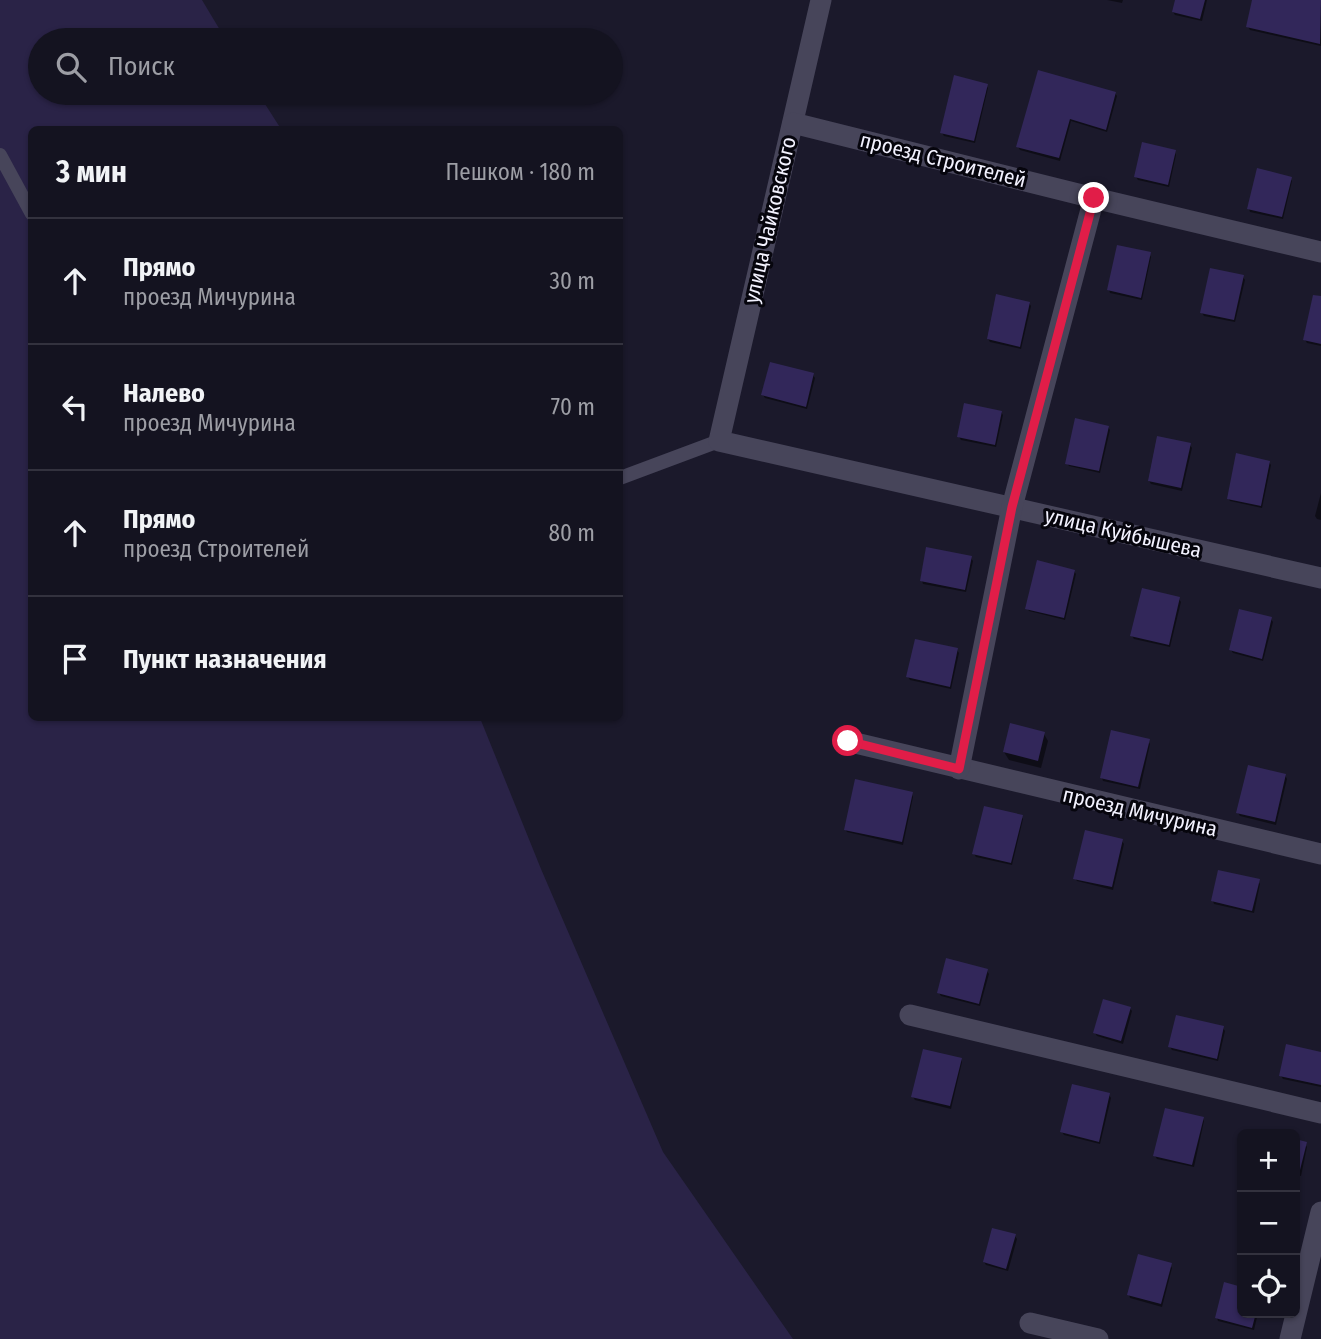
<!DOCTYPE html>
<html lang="ru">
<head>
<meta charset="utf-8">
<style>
  :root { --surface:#141320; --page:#21202d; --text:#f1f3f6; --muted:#9d9ea5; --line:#33323e }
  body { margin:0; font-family:"Fira Sans Condensed",sans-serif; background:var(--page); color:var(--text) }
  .controls { position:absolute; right:21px; bottom:21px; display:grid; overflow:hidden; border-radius:10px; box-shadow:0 2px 5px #0004 }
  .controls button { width:63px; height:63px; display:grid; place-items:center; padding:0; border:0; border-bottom:2px solid var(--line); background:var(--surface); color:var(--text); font:35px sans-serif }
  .stop { position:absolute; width:21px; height:21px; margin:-16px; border:5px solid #e11d48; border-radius:50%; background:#fff }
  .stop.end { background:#e11d48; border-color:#fff; box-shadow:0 2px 7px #0008 }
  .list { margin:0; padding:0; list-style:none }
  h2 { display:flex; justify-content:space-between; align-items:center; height:91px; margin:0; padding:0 28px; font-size:30px }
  h2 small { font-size:23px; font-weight:400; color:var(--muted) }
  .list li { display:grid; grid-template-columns:46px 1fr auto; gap:21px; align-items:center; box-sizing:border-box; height:126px; padding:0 28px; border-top:2px solid var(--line) }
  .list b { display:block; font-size:26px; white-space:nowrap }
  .list p { margin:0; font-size:23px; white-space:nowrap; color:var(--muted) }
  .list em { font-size:23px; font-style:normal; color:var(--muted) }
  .icon { flex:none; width:38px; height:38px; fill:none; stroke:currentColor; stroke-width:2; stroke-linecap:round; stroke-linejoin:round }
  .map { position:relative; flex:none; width:1321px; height:1339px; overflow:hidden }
  .search { position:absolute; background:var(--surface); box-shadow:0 2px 5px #0004; left:28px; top:28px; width:595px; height:77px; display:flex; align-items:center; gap:18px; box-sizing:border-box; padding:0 24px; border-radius:38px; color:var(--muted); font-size:26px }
  .panel { position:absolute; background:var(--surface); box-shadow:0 2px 5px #0004; left:28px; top:126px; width:595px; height:595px; border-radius:10px }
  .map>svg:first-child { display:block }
  .green { fill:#2a2347 }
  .shadow { fill:#0007 }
  .building { fill:#32275a }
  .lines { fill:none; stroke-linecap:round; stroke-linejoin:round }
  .lane { stroke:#47455a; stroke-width:14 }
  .street { stroke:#47455a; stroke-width:21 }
  .route { stroke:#e11d48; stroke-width:9 }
  .labels { text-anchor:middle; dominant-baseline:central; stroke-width:6; stroke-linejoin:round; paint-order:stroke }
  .street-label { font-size:21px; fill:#f3f2ff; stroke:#06050d }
</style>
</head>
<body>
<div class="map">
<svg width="1321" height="1339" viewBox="0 0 1321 1339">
  <rect width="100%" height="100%" fill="#1b192b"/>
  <!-- green -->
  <polygon class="green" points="0,0 202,0 226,40 40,40 40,93 258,93 281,129 32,130 32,718 480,718 541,869 663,1152 793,1339 0,1339"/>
  <!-- shadow -->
  <g class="shadow">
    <polygon points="1107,0 1123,0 1122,3"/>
    <polygon points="1176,0 1207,0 1202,21 1175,15 1173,12"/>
    <polygon points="1254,0 1321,0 1321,46 1250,30 1248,27"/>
    <polygon points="986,85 988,88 975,143 944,136 942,133"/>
    <polygon points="1115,93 1117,96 1107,132 1071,121 1060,161 1020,150 1018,147"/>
    <polygon points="1175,152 1176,155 1169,187 1138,180 1136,177"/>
    <polygon points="1290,178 1292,181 1283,219 1250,212 1249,209"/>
    <polygon points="1149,254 1151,257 1142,300 1110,293 1109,290"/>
    <polygon points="1243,277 1245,280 1235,322 1204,316 1202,313"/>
    <polygon points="1321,298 1321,346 1307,343 1305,340"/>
    <polygon points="1029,303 1031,306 1021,349 990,342 988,339"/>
    <polygon points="813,375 815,378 807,409 765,398 763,395"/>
    <polygon points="1001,412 1003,415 996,447 961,440 959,437"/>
    <polygon points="1108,427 1110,430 1100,473 1069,466 1067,463"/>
    <polygon points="1190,445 1192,448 1182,491 1151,484 1149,481"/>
    <polygon points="1269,462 1271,465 1262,508 1230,501 1228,498"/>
    <polygon points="1321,493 1321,520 1317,519 1315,516"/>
    <polygon points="971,558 973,561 966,592 923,584 922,581"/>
    <polygon points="1074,571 1076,574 1065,620 1029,611 1027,608"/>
    <polygon points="1179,599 1181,602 1170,647 1134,639 1132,636"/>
    <polygon points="1271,619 1273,622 1263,661 1233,653 1231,650"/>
    <polygon points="957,650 959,653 951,689 910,680 908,677"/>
    <polygon points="1044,734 1048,741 1041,768 1009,760 1004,752"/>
    <polygon points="1148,741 1150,744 1140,789 1103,781 1102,778"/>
    <polygon points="1285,775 1287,779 1276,825 1240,816 1238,813"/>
    <polygon points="912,794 913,797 903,845 847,832 845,829"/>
    <polygon points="1021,816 1023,819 1012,865 976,857 974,854"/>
    <polygon points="1122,841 1124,844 1113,890 1077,881 1075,878"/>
    <polygon points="1258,881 1260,884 1254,913 1214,904 1213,901"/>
    <polygon points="987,971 989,974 980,1006 941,996 939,993"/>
    <polygon points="1130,1008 1132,1011 1123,1044 1097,1036 1095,1033"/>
    <polygon points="1223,1028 1225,1031 1218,1061 1172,1050 1170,1047"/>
    <polygon points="1321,1053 1321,1087 1283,1079 1281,1076"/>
    <polygon points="961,1059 962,1062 951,1109 915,1100 913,1097"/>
    <polygon points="1109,1095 1111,1098 1100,1144 1064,1135 1062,1132"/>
    <polygon points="1203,1118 1204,1121 1194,1167 1157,1159 1155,1156"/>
    <polygon points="1295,1141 1305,1144 1307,1147 1301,1176 1295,1175"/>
    <polygon points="1015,1236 1017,1239 1008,1271 986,1265 984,1262"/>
    <polygon points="1170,1265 1172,1268 1162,1307 1130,1298 1129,1295"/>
    <polygon points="1225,1284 1242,1288 1242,1313 1258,1313 1254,1330 1218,1321 1217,1318"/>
  </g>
  <!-- building -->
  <g class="building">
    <polygon points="1175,0 1205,0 1200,19 1172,12"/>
    <polygon points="1252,0 1321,0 1320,44 1246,27"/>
    <polygon points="1038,70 1116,92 1106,130 1070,119 1059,158 1016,147"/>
    <polygon points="954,75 988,84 974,141 940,133"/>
    <polygon points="1142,142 1176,150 1168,185 1134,177"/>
    <polygon points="1257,168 1292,177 1282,217 1247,209"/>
    <polygon points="1117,245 1151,252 1141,298 1107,290"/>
    <polygon points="1210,268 1244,275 1234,320 1200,313"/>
    <polygon points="996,294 1030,302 1020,347 987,339"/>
    <polygon points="1313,295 1321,296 1321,344 1303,340"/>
    <polygon points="770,362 814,373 806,407 761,395"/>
    <polygon points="964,403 1002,411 995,445 957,437"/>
    <polygon points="1075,418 1109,426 1099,471 1065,464"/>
    <polygon points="1157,436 1191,443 1181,488 1148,481"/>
    <polygon points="1236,453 1270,461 1261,506 1227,499"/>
    <polygon points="926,547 972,556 965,590 920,581"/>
    <polygon points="1037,560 1075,570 1064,618 1025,609"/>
    <polygon points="1142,588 1180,597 1169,645 1130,636"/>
    <polygon points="1239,609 1272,617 1262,659 1229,650"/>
    <polygon points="915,639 958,648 950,687 906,677"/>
    <polygon points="1010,723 1045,732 1038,761 1003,752"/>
    <polygon points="1111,730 1150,739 1138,787 1100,778"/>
    <polygon points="1248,765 1286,774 1275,822 1236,813"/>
    <polygon points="855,779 913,792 902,842 844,830"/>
    <polygon points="984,806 1023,815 1011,863 972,854"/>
    <polygon points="1085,830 1123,839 1112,887 1073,879"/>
    <polygon points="1218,870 1260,879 1252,911 1211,901"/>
    <polygon points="946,958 988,969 979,1004 937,993"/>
    <polygon points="1103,999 1131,1007 1121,1041 1093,1033"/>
    <polygon points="1176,1015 1224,1026 1217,1059 1168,1047"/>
    <polygon points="1286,1044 1321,1052 1321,1085 1279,1076"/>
    <polygon points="923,1049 962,1058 950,1106 911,1097"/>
    <polygon points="1072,1084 1110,1093 1099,1142 1060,1132"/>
    <polygon points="1165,1108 1204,1117 1192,1165 1153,1156"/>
    <polygon points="1295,1139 1307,1142 1299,1174 1295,1173"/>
    <polygon points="992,1228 1016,1234 1006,1269 983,1262"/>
    <polygon points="1138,1254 1172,1263 1161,1304 1127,1295"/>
    <polygon points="1224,1282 1242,1287 1242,1313 1256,1313 1252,1328 1215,1318"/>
  </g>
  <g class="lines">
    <!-- lane -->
    <g class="lane">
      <polyline points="0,155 32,214"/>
      <polyline points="620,478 719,441"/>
    </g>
    <!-- street -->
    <g class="street">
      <polyline points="821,0 719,441 1321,578"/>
      <polyline points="793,123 1094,198 1321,252"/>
      <polyline points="847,741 1321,854"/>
      <polyline points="959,769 1012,507 1094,198"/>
      <polyline points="910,1015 1321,1113"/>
      <polyline points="1030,1323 1098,1339"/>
      <polyline points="1290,1339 1321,1212"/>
    </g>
  </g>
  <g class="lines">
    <!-- route -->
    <polyline class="route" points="848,741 959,769 1012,507 1094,198"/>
  </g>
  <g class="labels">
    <!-- street labels -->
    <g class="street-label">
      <text transform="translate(943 160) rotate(14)">проезд Строителей</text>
      <text transform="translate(770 220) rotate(-77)">улица Чайковского</text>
      <text transform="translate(1123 533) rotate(13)">улица Куйбышева</text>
      <text transform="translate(1140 812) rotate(13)">проезд Мичурина</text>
    </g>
  </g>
</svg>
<div class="controls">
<button>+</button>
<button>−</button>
<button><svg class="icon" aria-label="locate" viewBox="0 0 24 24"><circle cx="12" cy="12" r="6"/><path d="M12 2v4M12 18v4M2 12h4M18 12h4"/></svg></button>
</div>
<div class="stop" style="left:848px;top:741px"></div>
<div class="stop end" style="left:1094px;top:198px"></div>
<div class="search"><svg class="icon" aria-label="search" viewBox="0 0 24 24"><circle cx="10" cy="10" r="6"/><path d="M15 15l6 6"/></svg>Поиск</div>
<section class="panel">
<h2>3 мин<small>Пешком · 180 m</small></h2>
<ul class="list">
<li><svg class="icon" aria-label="ahead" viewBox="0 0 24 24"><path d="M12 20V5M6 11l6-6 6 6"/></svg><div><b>Прямо</b><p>проезд Мичурина</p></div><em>30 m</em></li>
<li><svg class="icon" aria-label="left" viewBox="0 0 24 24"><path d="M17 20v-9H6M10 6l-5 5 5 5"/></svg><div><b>Налево</b><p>проезд Мичурина</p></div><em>70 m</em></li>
<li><svg class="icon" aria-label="ahead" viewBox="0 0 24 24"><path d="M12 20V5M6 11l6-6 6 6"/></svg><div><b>Прямо</b><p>проезд Строителей</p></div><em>80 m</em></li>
<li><svg class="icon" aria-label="arrive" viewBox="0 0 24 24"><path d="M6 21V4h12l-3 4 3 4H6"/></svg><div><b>Пункт назначения</b></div></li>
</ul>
</section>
</div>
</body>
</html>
